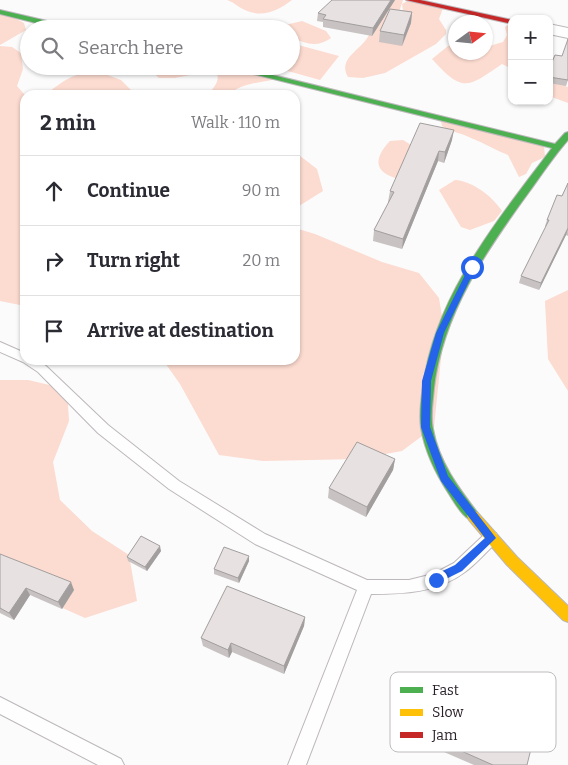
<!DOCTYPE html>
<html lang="en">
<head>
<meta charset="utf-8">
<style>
  :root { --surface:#fff; --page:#f2f2f3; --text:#2b2b33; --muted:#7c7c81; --line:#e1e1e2 }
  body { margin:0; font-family:Bitter,serif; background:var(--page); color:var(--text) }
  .controls { position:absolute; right:15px; top:15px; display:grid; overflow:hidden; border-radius:10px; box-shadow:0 1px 4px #0004 }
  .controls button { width:45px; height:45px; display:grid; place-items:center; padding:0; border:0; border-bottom:1px solid var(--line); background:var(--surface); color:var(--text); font:25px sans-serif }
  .compass { position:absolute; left:448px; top:15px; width:45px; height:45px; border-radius:50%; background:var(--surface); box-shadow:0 1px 4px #0004; rotate:75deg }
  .stop { position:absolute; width:15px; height:15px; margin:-11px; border:4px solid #2563eb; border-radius:50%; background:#fff }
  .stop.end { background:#2563eb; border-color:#fff; box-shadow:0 1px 5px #0008 }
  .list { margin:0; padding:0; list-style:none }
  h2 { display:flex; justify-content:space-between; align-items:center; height:65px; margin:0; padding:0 20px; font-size:21px }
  h2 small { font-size:16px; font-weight:400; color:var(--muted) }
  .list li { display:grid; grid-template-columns:32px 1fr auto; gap:15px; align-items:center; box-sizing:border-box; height:70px; padding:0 20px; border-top:1px solid var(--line) }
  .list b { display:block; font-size:19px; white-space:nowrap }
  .list em { font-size:16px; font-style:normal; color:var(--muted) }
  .icon { flex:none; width:28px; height:28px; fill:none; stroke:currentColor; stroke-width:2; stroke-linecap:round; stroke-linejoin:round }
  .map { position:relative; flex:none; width:568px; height:765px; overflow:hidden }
  .search { position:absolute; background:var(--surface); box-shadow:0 1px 4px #0004; left:20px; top:20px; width:280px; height:55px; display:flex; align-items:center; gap:12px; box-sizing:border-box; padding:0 18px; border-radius:28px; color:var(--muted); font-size:19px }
  .panel { position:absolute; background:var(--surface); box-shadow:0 1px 4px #0004; left:20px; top:90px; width:280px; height:275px; border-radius:15px }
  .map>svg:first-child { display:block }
  .green { fill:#fcdbd0 }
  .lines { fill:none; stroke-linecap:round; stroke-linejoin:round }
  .lane-casing { stroke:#bcb7bb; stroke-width:2 }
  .street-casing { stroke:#bcb7bb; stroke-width:2 }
  .fast-casing { stroke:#bcb7bb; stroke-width:2 }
  .slow-casing { stroke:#bcb7bb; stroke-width:2 }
  .jam-casing { stroke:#bcb7bb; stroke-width:2 }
  .lane { fill:#fefefe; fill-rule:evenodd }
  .street { fill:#fefefe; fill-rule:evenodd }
  .fast { fill:#4caf50; fill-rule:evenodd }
  .slow { fill:#ffc107; fill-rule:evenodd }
  .jam { fill:#c62828; fill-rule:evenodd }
  .wall { fill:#c8c2c2 }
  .shaded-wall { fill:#a29e9e }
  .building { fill:#e8e1e2; stroke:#a29e9e }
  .route { fill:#2563eb }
  .key { fill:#fff; stroke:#bfbcbe; stroke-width:1 }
  .key-label { font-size:14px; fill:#2a2027 }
</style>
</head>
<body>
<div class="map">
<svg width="568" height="765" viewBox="0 0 568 765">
  <rect width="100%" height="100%" fill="#fbfbfb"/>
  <!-- green -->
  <g class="green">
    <path d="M227,0H292C276,12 260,19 241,8C236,5 233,2 227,0Z"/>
    <path d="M370,0H403L399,12L404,17L402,4L409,0L443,8L439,19L446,30V34L436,44L385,73L363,78L348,77C337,58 362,50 369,35C371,29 369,8 370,0Z"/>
    <polygon points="0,10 24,23 26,30 0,45"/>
    <path d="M302,21L326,31L331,38C317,48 306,44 291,37V29H282L281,26Z"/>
    <path d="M512,22V69L502,64C467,88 463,93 432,59L448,46L455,45L456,52H486V47L503,42L507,35L505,27Z"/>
    <path d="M291,43L339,56L320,80L270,66L275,70L276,79C259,83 242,83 228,95H210V92C218,83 221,77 213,66H291Z"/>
    <polygon points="0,46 12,47 21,53 23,69 17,86 24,94 44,95 25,95 25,306 0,301"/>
    <polygon points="146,66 212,66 198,68 190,75 175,78 159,78"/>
    <polygon points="549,69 565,86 568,87 568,103 549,96"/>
    <path d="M97,71L121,80L136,95H45C63,81 73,73 97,71Z"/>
    <path d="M441,121L544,146L545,157L532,163L526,174L519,177L508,155C495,150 484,143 471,138C461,133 451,132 442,126Z"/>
    <path d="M403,140L416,148L398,179C374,172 373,159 390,141Z"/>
    <polygon points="295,152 317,169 323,191 299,206 295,206"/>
    <path d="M455,180C472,181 492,196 502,211L494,221L470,230L461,227L439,190Z"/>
    <polygon points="295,228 315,234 382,262 419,273 439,298 444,329 434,427 402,451 358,459 263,461 219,455 180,384 163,360 295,360"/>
    <polygon points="568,290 568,391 548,359 545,301"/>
    <polygon points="0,380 28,380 67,389 69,421 53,462 60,500 92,531 129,555 137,601 85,618 40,598 0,569"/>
  </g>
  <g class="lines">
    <defs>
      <g id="lane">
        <path d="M0,342L25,353V360H37L46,366L108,425L179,481L265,534L367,580H409L433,574L454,563L486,533L491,532L496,533L498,538L496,543C486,552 476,564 465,572C437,593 403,594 371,594L306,765H288L357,590L255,544L169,489L98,433L38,372L23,362L0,352Z"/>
        <polygon points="0,697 121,759 124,765 98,765 0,714"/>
      </g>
      <polygon id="street" points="549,24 568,28 568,38 549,34"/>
      <g id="fast">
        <polygon points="0,10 73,27 74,29 60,29 0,14"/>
        <path d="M221,66H236L555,144L565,133L568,132V140C554,156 542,174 529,192C486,251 443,313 434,388C433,401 430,416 433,429C439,462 458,487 477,512L479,516L477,520C466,524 455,503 449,494C436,474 425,452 421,428C419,414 421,400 423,386C435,295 498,220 552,148Z"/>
      </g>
      <polygon id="slow" points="473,510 477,512 517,557 568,606 568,622 563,620 507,565 469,520 467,516 469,512"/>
      <polygon id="jam" points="406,0 420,0 512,20 512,24"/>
    </defs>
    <!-- lane casing -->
    <use href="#lane" class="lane-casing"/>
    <!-- street casing -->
    <use href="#street" class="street-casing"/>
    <!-- fast casing -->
    <use href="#fast" class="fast-casing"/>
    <!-- slow casing -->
    <use href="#slow" class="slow-casing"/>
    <!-- jam casing -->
    <use href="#jam" class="jam-casing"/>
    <!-- lane -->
    <use href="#lane" class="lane"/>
    <!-- street -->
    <use href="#street" class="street"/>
    <!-- fast -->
    <use href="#fast" class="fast"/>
    <!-- slow -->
    <use href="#slow" class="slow"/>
    <!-- jam -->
    <use href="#jam" class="jam"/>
  </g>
  <!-- wall -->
  <g class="wall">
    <polygon points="395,0 372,36 323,27 323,22 317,21 318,13"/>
    <polygon points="412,12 411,23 402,46 379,42 380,31"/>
    <polygon points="549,69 568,80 566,86 549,83"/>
    <polygon points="452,140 444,163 438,161 402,249 373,241 374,230 389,202 388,202 390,191"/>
    <polygon points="568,183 568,236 566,235 539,290 519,283 521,276 546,227 545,226 547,220 562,196"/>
    <polygon points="395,459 393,470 366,517 328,498 329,488"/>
    <polygon points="161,551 147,571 128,561 127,557"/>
    <polygon points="0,554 74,590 62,609 30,595 14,620 0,613"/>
    <polygon points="249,561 239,583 214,574 214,569"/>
    <polygon points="305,617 304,626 284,674 232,652 229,658 203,646 201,638"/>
    <polygon points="459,681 493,696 495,693 527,765 474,765 437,749 455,689"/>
  </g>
  <!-- shaded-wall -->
  <g class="shaded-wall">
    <polygon points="391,0 395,0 372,36 373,28"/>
    <polygon points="412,12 411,23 402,46 404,35"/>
    <polygon points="454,130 452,140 444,163 445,152"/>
    <polygon points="439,151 438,161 402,249 403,239"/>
    <polygon points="568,228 566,235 539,290 541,283"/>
    <polygon points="395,459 393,470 366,517 367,507"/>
    <polygon points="160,546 161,551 147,571 145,567"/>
    <polygon points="249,556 249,561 239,583 238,578"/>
    <polygon points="71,582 74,590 62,609 58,602"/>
    <polygon points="26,588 30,595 14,620 9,613"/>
    <polygon points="305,617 304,626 284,674 284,666"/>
    <polygon points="231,643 232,652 229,658 228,650"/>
  </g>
  <!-- building -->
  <g class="building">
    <polygon points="332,0 391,0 373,28 323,19 326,15 318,13"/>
    <polygon points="390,9 412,12 404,35 380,31"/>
    <polygon points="568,39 568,80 549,77 549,69 555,55 562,56"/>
    <polygon points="420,123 454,130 445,152 439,151 403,239 374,230 394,192 390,191"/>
    <polygon points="568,183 568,228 541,283 521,276 549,220 547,220 557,195 562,196"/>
    <polygon points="357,442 395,459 367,507 329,488"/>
    <polygon points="141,536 160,546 145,567 127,557"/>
    <polygon points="224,547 249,556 238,578 214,569"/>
    <polygon points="0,554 71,582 58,602 26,588 9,613 0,608"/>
    <polygon points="227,586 305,617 284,666 231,643 228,650 201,638"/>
    <polygon points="459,681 494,696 495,693 540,712 527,765 493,765 441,742"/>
  </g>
  <!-- route -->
  <polygon class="route" points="470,265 476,267 444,333 431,381 430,427 448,476 496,538 462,571 436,584 431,580 432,576 455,565 485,538 441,481 421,427 422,381 436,333"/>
  <!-- legend -->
  <rect x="390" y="672" width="166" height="80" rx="8" class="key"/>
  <rect x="400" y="687" width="23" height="6" fill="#4caf50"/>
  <rect x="400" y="709" width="23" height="7" fill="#ffc107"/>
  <rect x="400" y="732" width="23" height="6" fill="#c62828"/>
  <g class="key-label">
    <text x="432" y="695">Fast</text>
    <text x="432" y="717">Slow</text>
    <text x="432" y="740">Jam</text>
  </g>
</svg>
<div class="controls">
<button>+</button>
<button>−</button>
</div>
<svg class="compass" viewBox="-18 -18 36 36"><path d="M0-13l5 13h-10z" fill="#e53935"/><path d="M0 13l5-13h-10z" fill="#7c7c81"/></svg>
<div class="stop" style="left:472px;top:267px"></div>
<div class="stop end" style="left:436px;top:580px"></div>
<div class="search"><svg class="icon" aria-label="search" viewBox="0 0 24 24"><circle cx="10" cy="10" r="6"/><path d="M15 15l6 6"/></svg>Search here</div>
<section class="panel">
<h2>2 min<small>Walk · 110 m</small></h2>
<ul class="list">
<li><svg class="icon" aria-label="ahead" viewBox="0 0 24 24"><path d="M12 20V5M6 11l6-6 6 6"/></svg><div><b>Continue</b></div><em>90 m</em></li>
<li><svg class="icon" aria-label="right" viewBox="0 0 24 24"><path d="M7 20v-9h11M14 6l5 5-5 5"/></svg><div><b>Turn right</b></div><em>20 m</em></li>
<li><svg class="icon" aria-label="arrive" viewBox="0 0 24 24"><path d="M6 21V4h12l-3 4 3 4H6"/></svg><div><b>Arrive at destination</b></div></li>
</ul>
</section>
</div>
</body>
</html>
